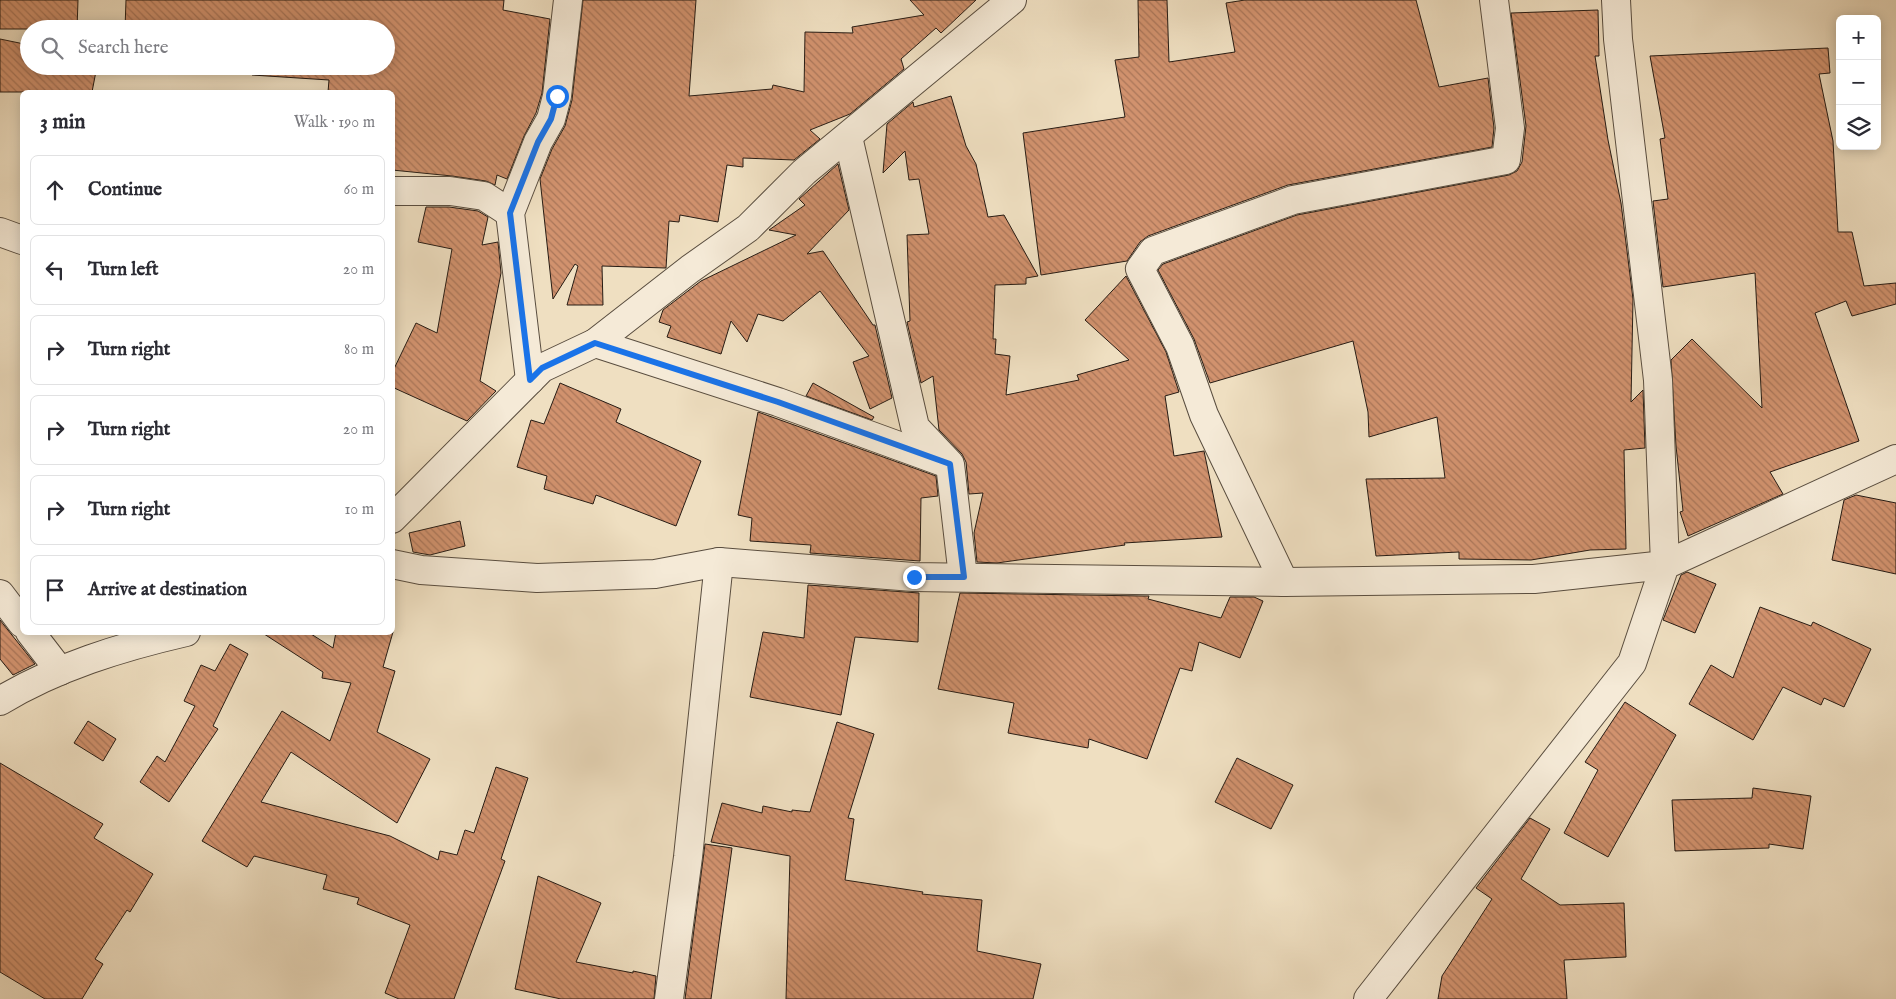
<!DOCTYPE html>
<html lang="en">
<head>
<meta charset="utf-8">
<style>
  :root { --surface:#fff; --page:#f2f2f3; --text:#2b2b33; --muted:#7c7c81; --line:#e1e1e2 }
  body { margin:0; font-family:"IM FELL English",serif; background:var(--page); color:var(--text) }
  .controls { position:absolute; right:15px; top:15px; display:grid; overflow:hidden; border-radius:8px; box-shadow:0 2px 12px #0003 }
  .controls button { width:45px; height:45px; display:grid; place-items:center; padding:0; border:0; border-bottom:1px solid var(--line); background:var(--surface); color:var(--text); font:25px sans-serif }
  .stop { position:absolute; width:15px; height:15px; margin:-11px; border:4px solid #1a73e8; border-radius:50%; background:#fff }
  .stop.end { background:#1a73e8; border-color:#fff; box-shadow:0 1px 5px #0008 }
  .list { margin:0; padding:0; list-style:none }
  h2 { display:flex; justify-content:space-between; align-items:center; height:65px; margin:0; padding:0 20px; font-size:21px }
  h2 small { font-size:16px; font-weight:400; color:var(--muted) }
  .list li { display:grid; grid-template-columns:32px 1fr auto; gap:15px; align-items:center; box-sizing:border-box; height:70px; margin:0 10px 10px; padding:0 10px; border:1px solid var(--line); border-radius:8px }
  .list b { display:block; font-size:19px; white-space:nowrap }
  .list em { font-size:16px; font-style:normal; color:var(--muted) }
  .icon { flex:none; width:28px; height:28px; fill:none; stroke:currentColor; stroke-width:2; stroke-linecap:round; stroke-linejoin:round }
  .map { position:relative; flex:none; width:1896px; height:999px; overflow:hidden }
  .search { position:absolute; background:var(--surface); box-shadow:0 2px 12px #0003; left:20px; top:20px; width:375px; height:55px; display:flex; align-items:center; gap:12px; box-sizing:border-box; padding:0 18px; border-radius:28px; color:var(--muted); font-size:19px }
  .panel { position:absolute; background:var(--surface); box-shadow:0 2px 12px #0003; left:20px; top:90px; width:375px; height:545px; border-radius:8px }
  .map>svg:first-child { display:block }
  .building { fill:url(#building-back-hatch); stroke:#271c14 }
  .lines { fill:none; stroke-linecap:round; stroke-linejoin:round }
  .street-casing { stroke:#594d3f; stroke-width:30 }
  .street { stroke:#f5ead7; stroke-width:28 }
  .route { stroke:#1a73e8; stroke-width:6 }
</style>
</head>
<body>
<div class="map">
<svg width="1896" height="999" viewBox="0 0 1896 999">
  <defs>
    <pattern id="building-back-hatch" width="6" height="6" patternUnits="userSpaceOnUse" patternTransform="scale(1.25)"><rect width="6" height="6" fill="#d1926e"/><path d="M-1 5l2 2M0 0l6 6M5-1l2 2" fill="none" stroke="#aa7659"/></pattern>
  </defs>
  <rect width="100%" height="100%" fill="#efdfc1"/>
  <filter id="stains"><feTurbulence type="fractalNoise" baseFrequency=".004" numOctaves="4"/><feColorMatrix values="0 0 0 0 .2 0 0 0 0 .09 0 0 0 0 .02 0 0 0 .5 -.17"/></filter>
  <radialGradient id="worn" r=".72"><stop offset=".6" stop-color="#630" stop-opacity="0"/><stop offset="1" stop-color="#630" stop-opacity=".3"/></radialGradient>
  <!-- building -->
  <g class="building">
    <polygon points="0,0 78,0 77,29 0,29"/>
    <polygon points="126,0 504,0 503,10 550,19 542,93 536,113 524,136 507,179 497,175 495,185 486,181 452,176 392,170 392,92 328,92 329,80 252,75 253,66 386,66 386,29 125,29"/>
    <polygon points="583,0 696,0 689,96 772,89 773,85 804,92 805,32 853,33 852,27 924,15 910,0 976,0 941,33 936,28 901,59 904,69 850,114 810,130 820,139 794,160 743,158 743,167 727,165 718,222 680,215 679,222 669,221 666,268 602,266 603,305 567,305 578,266 575,264 553,299 540,179 552,149 565,126 572,100"/>
    <polygon points="1138,0 1167,0 1169,62 1235,52 1226,3 1245,0 1416,0 1439,87 1488,78 1494,128 1492,147 1288,185 1148,236 1140,242 1127,261 1041,275 1023,133 1125,117 1115,60 1139,57"/>
    <polygon points="1598,10 1599,56 1595,56 1608,140 1621,203 1633,299 1631,402 1643,390 1645,448 1624,450 1626,549 1590,550 1531,560 1459,559 1459,552 1376,556 1366,479 1445,478 1437,417 1369,437 1368,412 1353,341 1210,383 1194,339 1158,270 1163,264 1297,215 1509,175 1517,171 1522,162 1526,126 1511,13"/>
    <polygon points="0,39 29,45 29,66 97,66 92,92 0,92"/>
    <polygon points="1828,48 1830,73 1819,74 1833,141 1838,232 1852,232 1864,286 1896,283 1896,304 1852,316 1846,301 1815,313 1859,441 1770,472 1783,494 1688,536 1680,512 1683,511 1676,446 1671,360 1692,339 1762,408 1755,273 1663,287 1653,201 1668,199 1660,139 1665,138 1650,56"/>
    <polygon points="951,96 966,146 976,164 988,217 1004,215 1038,276 1026,278 1026,284 995,285 993,339 996,339 995,354 1010,356 1006,395 1079,380 1077,375 1129,360 1085,320 1126,276 1166,352 1179,392 1165,396 1174,456 1204,451 1222,537 1124,543 1125,545 997,563 977,562 974,533 983,493 969,494 966,462 962,454 939,430 933,376 921,383 907,322 910,321 907,235 929,234 919,179 909,180 905,151 883,173 887,124 913,102 914,107"/>
    <polygon points="838,164 849,210 807,254 823,251 873,325 875,325 892,398 870,409 853,362 869,356 820,291 783,321 758,314 747,342 731,321 721,354 667,337 671,326 659,322 663,310 701,281 796,235 769,230 805,205 799,199"/>
    <polygon points="426,207 449,207 478,211 488,217 482,245 498,242 501,273 480,381 496,391 467,421 392,387 392,373 416,323 437,333 452,249 418,242"/>
    <polygon points="560,383 621,409 616,422 701,461 676,526 596,495 593,504 544,489 547,476 517,467 531,420 544,424"/>
    <polygon points="813,383 874,417 872,420 806,396"/>
    <polygon points="758,412 936,476 938,496 921,498 920,561 810,553 811,545 750,541 752,518 738,515"/>
    <polygon points="1856,495 1896,503 1896,574 1832,560 1844,500"/>
    <polygon points="460,521 465,546 430,555 413,552 409,533"/>
    <polygon points="1687,572 1716,584 1695,633 1663,620 1681,575"/>
    <polygon points="808,585 919,593 918,642 855,637 841,715 750,697 763,632 804,638"/>
    <polygon points="960,593 1143,596 1149,596 1148,599 1221,618 1230,597 1254,597 1263,601 1240,658 1199,642 1192,671 1180,668 1147,759 1089,739 1088,748 1008,733 1014,703 938,689"/>
    <polygon points="1760,607 1811,626 1813,622 1871,649 1844,707 1824,698 1821,705 1783,687 1753,740 1689,704 1711,665 1733,678"/>
    <polygon points="0,620 35,664 13,675 0,659"/>
    <polygon points="261,632 308,632 333,648 336,632 393,632 383,667 395,671 377,732 430,759 397,823 291,752 261,802 390,836 438,860 440,851 457,855 465,830 474,833 496,767 528,778 501,859 505,861 454,999 399,999 385,993 410,925 357,904 359,898 323,889 327,875 254,856 247,867 202,841 282,711 330,741 351,683 322,678 323,672"/>
    <polygon points="230,644 248,654 213,726 218,729 169,802 140,782 157,756 165,762 195,706 184,701 201,665 215,671"/>
    <polygon points="1625,702 1676,735 1608,857 1564,833 1598,770 1585,762"/>
    <polygon points="88,721 116,739 103,761 74,743"/>
    <polygon points="837,722 874,734 848,818 854,819 845,880 923,892 922,894 982,900 977,951 1041,964 1033,999 786,999 790,856 711,842 722,803 762,813 763,806 792,812 792,810 810,812"/>
    <polygon points="1237,758 1293,785 1271,829 1215,802"/>
    <polygon points="0,763 103,824 94,838 153,874 130,912 127,910 95,959 103,964 82,999 45,999 0,972"/>
    <polygon points="1753,788 1811,796 1803,849 1769,844 1769,848 1675,851 1672,800 1752,798"/>
    <polygon points="1530,818 1550,829 1521,879 1560,905 1624,903 1626,957 1564,960 1567,999 1438,999 1442,976 1492,899 1476,888"/>
    <polygon points="705,844 732,848 711,999 685,999"/>
    <polygon points="538,876 601,903 576,962 633,973 633,971 656,976 654,999 561,999 515,989"/>
  </g>
  <g class="lines">
    <defs>
      <g id="street">
        <polyline points="848,137 915,427 950,464 963,577"/>
        <polyline points="392,191 450,191 484,196 510,213"/>
        <polyline points="0,232 22,240"/>
        <polyline points="595,343 778,402 943,462"/>
        <polyline points="530,380 510,213 538,142 551,119 557,96 568,0"/>
        <polyline points="392,519 542,368 595,343 690,269 748,228 804,172 1012,0"/>
        <polyline points="392,564 421,570 537,578 655,574 719,562 913,577 1284,582 1534,579 1665,565 1658,380 1618,39 1616,0"/>
        <polyline points="1284,582 1204,415 1180,346 1140,269 1153,251 1293,200 1506,160 1510,128 1494,0"/>
        <polyline points="0,594 22,623"/>
        <polyline points="30,632 60,671"/>
        <path d="M0,701C56,667 121,647 186,632"/>
        <polyline points="669,999 688,857 719,562"/>
        <polyline points="1368,999 1632,663 1665,565 1896,459"/>
      </g>
    </defs>
    <!-- street casing -->
    <use href="#street" class="street-casing"/>
    <!-- street -->
    <use href="#street" class="street"/>
  </g>
  <g class="lines">
    <!-- route -->
    <polyline class="route" points="557,96 551,119 538,142 510,213 530,380 542,368 595,343 778,402 950,464 964,577 914,577"/>
  </g>
  <rect width="100%" height="100%" filter="url(#stains)"/>
  <rect width="100%" height="100%" fill="url(#worn)"/>
</svg>
<div class="controls">
<button>+</button>
<button>−</button>
<button><svg class="icon" aria-label="layers" viewBox="0 0 24 24"><path d="M12 4l9 5-9 5-9-5zM3 14l9 5 9-5"/></svg></button>
</div>
<div class="stop" style="left:557px;top:96px"></div>
<div class="stop end" style="left:914px;top:577px"></div>
<div class="search"><svg class="icon" aria-label="search" viewBox="0 0 24 24"><circle cx="10" cy="10" r="6"/><path d="M15 15l6 6"/></svg>Search here</div>
<section class="panel">
<h2>3 min<small>Walk · 190 m</small></h2>
<ul class="list">
<li><svg class="icon" aria-label="ahead" viewBox="0 0 24 24"><path d="M12 20V5M6 11l6-6 6 6"/></svg><div><b>Continue</b></div><em>60 m</em></li>
<li><svg class="icon" aria-label="left" viewBox="0 0 24 24"><path d="M17 20v-9H6M10 6l-5 5 5 5"/></svg><div><b>Turn left</b></div><em>20 m</em></li>
<li><svg class="icon" aria-label="right" viewBox="0 0 24 24"><path d="M7 20v-9h11M14 6l5 5-5 5"/></svg><div><b>Turn right</b></div><em>80 m</em></li>
<li><svg class="icon" aria-label="right" viewBox="0 0 24 24"><path d="M7 20v-9h11M14 6l5 5-5 5"/></svg><div><b>Turn right</b></div><em>20 m</em></li>
<li><svg class="icon" aria-label="right" viewBox="0 0 24 24"><path d="M7 20v-9h11M14 6l5 5-5 5"/></svg><div><b>Turn right</b></div><em>10 m</em></li>
<li><svg class="icon" aria-label="arrive" viewBox="0 0 24 24"><path d="M6 21V4h12l-3 4 3 4H6"/></svg><div><b>Arrive at destination</b></div></li>
</ul>
</section>
</div>
</body>
</html>
